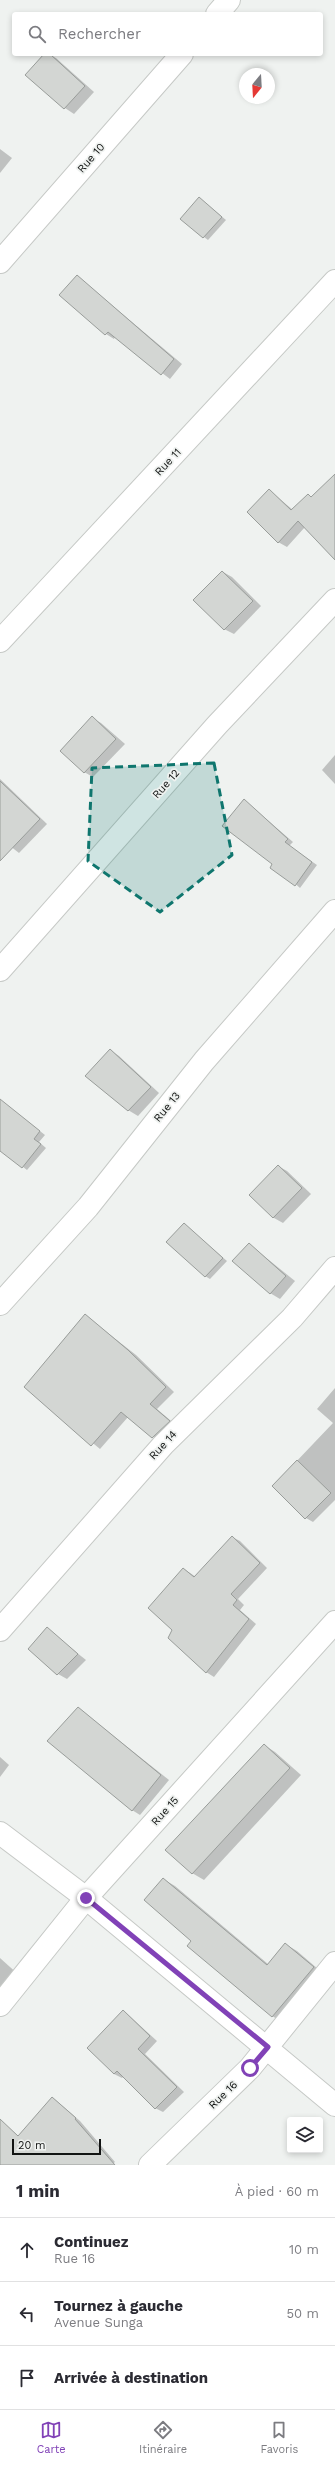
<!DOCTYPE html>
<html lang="fr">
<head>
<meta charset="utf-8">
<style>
  :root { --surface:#fff; --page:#f2f2f3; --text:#2b2b33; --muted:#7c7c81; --line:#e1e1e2; --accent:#8142b7 }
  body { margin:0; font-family:"Work Sans",sans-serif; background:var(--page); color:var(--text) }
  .controls { position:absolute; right:12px; bottom:12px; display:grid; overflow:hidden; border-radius:4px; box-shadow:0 2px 6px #0003 }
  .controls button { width:36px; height:36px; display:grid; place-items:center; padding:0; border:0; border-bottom:1px solid var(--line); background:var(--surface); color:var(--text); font:20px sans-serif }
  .compass { position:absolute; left:239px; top:68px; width:36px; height:36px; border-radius:50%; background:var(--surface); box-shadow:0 2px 6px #0003; rotate:198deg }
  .scale { position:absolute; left:12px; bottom:10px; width:89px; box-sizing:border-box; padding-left:4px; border:2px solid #121413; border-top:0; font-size:11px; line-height:14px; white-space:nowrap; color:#121413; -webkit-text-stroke:3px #eff2f0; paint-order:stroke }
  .stop { position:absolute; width:12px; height:12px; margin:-9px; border:3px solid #8142b7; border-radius:50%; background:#fff }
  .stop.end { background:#8142b7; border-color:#fff; box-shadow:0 1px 4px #0008 }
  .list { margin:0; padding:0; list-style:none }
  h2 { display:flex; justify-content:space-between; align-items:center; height:52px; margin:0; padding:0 16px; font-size:17px }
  h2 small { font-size:13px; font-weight:400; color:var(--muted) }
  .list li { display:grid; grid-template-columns:26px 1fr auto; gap:12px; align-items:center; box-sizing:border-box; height:64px; padding:0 16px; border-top:1px solid var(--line) }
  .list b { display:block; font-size:15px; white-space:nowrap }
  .list p { margin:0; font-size:13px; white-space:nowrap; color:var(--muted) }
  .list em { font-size:13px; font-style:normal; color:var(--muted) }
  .icon { flex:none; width:22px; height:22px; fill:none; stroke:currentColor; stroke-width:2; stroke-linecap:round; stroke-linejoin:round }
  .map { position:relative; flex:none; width:335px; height:2165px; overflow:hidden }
  .search { position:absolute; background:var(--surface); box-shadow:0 2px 6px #0003; left:12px; right:12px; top:12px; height:44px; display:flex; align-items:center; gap:10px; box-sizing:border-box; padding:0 14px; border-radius:4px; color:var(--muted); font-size:15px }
  .sheet { height:244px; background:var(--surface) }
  nav { display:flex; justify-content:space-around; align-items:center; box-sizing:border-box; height:56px; border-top:1px solid var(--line); background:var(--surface); font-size:11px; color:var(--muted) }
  nav a { display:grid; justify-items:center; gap:2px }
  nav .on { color:var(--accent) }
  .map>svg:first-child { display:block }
  .shadow { fill:#0003 }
  .building { fill:#d3d6d3; stroke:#999d9a }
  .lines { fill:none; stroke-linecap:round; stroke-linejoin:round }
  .minor-casing { stroke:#c6c9c6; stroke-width:24 }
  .minor { stroke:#fff; stroke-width:22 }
  .route { stroke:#8142b7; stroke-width:5 }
  .marked { fill:#0f766e; fill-opacity:0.2; stroke:#0f766e; stroke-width:3; stroke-dasharray:8 5; stroke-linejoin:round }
  .labels { text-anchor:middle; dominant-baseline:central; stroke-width:3.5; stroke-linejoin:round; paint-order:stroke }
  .street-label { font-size:11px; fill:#121413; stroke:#eff2f0 }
</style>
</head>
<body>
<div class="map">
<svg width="335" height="2165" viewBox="0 0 335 2165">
  <rect width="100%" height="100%" fill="#eff2f0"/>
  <!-- shadow -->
  <g class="shadow">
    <polygon points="46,54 56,58 94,92 74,114 65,108"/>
    <polygon points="0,149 12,158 0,173"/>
    <polygon points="199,198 226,220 208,240 204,237"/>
    <polygon points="77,276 182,364 170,379 115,337 114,339 106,334"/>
    <polygon points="335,475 335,558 305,527 287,547 278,542 269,490 293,510 308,495 313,498"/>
    <polygon points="223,572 232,577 261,606 234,634 224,629"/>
    <polygon points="92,718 101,723 125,744 93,777 84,772"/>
    <polygon points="335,755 335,784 322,770"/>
    <polygon points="0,779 47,824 19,853 0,838"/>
    <polygon points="244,800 293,842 289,846 317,865 300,888 273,864"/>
    <polygon points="110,1050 119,1056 159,1093 138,1116 128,1110"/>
    <polygon points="9,1107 45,1135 39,1142 46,1148 27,1170 0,1149 0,1109"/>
    <polygon points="278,1166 287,1171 311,1194 283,1223 274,1218 250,1195"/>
    <polygon points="184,1225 227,1261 210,1279 205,1276"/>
    <polygon points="249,1244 295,1281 280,1299 270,1293"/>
    <polygon points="86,1316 136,1355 174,1392 157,1409 177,1426 161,1442 128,1417 100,1449 25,1387"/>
    <polygon points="335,1388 335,1500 313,1522 306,1518 273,1486 333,1423 317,1409"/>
    <polygon points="232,1537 240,1541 267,1568 238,1599 244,1605 240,1610 256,1624 214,1677 206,1672 174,1629 184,1569 196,1577"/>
    <polygon points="47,1629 86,1660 67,1679 58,1674"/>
    <polygon points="78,1708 169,1780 140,1815 132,1810"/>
    <polygon points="264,1745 275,1752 301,1775 204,1880 192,1873"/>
    <polygon points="0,1757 9,1765 0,1777"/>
    <polygon points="163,1879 175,1886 268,1964 285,1944 297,1951 325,1975 284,2023 272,2016"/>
    <polygon points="0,1958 20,1976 0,1992"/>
    <polygon points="124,2011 157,2041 145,2054 184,2092 163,2112 155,2108 124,2076 122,2078 114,2074"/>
    <polygon points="53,2098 80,2121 115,2162 111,2165 58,2165"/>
    <polygon points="7,2127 42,2156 34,2165 0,2165 0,2135"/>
  </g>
  <!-- building -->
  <g class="building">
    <polygon points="44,54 50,54 85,86 64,109 25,75"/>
    <polygon points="199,197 222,217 203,238 180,219"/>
    <polygon points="77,275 174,359 161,375 108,332 105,335 59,295"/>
    <polygon points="335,474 335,560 298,521 278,543 247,512 269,489 291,510 308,494 311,497"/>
    <polygon points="222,571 253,601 224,630 193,600"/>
    <polygon points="92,716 116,739 84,773 60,751"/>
    <polygon points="0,781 40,819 0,861"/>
    <polygon points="244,799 288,839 285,842 312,862 295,886 270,868 272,864 222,826"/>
    <polygon points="110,1049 151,1087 128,1111 85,1076"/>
    <polygon points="0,1099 40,1131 34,1139 41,1144 22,1168 0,1151"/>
    <polygon points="278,1165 302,1188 273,1218 249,1195"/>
    <polygon points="184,1223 223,1258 205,1277 166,1242"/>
    <polygon points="249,1243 286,1276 270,1294 232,1261"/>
    <polygon points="85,1314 128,1350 166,1387 150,1404 170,1421 152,1438 121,1412 91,1446 24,1387"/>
    <polygon points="297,1460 331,1493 305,1519 272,1486"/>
    <polygon points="232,1536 260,1563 231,1594 237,1600 233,1605 249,1619 206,1673 168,1638 172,1630 148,1608 183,1568 194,1577"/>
    <polygon points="47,1627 78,1654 57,1675 28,1649"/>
    <polygon points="78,1707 161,1775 132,1811 47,1741"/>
    <polygon points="264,1744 290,1768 192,1874 165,1850"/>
    <polygon points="163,1878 267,1965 285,1943 314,1967 272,2017 187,1946 191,1941 144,1900"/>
    <polygon points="123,2010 150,2036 138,2049 177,2087 155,2109 117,2071 114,2074 87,2048"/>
    <polygon points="52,2097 76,2118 75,2119 115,2165 0,2165 0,2119 18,2136"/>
  </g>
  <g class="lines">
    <defs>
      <g id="minor">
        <polyline points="217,14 229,0"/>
        <polyline points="0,262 182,54"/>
        <polyline points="0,641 335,281"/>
        <polyline points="0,970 217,725 335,600"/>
        <polyline points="0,1304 88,1207 204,1061 335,911"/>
        <polyline points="0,1630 163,1445 292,1318 335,1268"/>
        <polyline points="0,1833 86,1898 335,2105"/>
        <polyline points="0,2005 86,1898 335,1622"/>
        <polyline points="150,2165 250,2068 335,1963"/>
      </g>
    </defs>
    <!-- minor casing -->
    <use href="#minor" class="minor-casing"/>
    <!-- minor -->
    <use href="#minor" class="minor"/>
  </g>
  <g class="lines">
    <!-- route -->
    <polyline class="route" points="86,1898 268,2047 250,2068"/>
  </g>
  <!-- marked area -->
  <path class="marked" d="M214,763L232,855L160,912L88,861L92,768Z"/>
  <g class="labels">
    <!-- street labels -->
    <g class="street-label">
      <text transform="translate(91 158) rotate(-49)">Rue 10</text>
      <text transform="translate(168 462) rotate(-47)">Rue 11</text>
      <text transform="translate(166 784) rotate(-49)">Rue 12</text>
      <text transform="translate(167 1107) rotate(-51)">Rue 13</text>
      <text transform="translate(163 1445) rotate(-47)">Rue 14</text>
      <text transform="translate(165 1811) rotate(-48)">Rue 15</text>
      <text transform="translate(223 2095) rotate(-44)">Rue 16</text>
    </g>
  </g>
</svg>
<div class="controls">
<button><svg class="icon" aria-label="layers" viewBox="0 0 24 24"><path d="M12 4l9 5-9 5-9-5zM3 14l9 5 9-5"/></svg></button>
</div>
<svg class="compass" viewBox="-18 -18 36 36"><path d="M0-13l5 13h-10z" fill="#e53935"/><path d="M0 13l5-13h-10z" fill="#7c7c81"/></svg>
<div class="scale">20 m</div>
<div class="stop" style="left:250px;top:2068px"></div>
<div class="stop end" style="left:86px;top:1898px"></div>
<div class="search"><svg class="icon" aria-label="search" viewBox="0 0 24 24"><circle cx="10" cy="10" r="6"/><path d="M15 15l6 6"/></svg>Rechercher</div>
</div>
<section class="sheet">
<h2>1 min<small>À pied · 60 m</small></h2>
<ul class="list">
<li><svg class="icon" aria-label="ahead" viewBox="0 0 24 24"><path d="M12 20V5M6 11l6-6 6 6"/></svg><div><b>Continuez</b><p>Rue 16</p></div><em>10 m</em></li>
<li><svg class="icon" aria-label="left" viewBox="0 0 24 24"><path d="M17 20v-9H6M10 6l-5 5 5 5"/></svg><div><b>Tournez à gauche</b><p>Avenue Sunga</p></div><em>50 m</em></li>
<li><svg class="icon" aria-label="arrive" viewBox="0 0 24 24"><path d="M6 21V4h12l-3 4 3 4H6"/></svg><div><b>Arrivée à destination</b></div></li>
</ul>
</section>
<nav>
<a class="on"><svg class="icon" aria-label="map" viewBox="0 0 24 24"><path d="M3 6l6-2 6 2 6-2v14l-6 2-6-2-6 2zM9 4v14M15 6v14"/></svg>Carte</a>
<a><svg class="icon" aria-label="directions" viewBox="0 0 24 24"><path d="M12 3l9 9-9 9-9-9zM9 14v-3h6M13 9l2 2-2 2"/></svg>Itinéraire</a>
<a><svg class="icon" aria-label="saved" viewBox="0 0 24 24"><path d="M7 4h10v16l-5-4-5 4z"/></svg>Favoris</a>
</nav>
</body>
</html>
